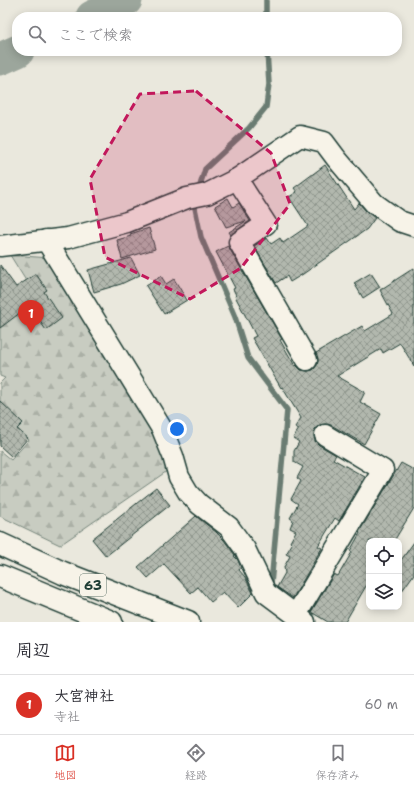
<!DOCTYPE html>
<html lang="ja">
<head>
<meta charset="utf-8">
<style>
  :root { --surface:#fff; --page:#f7f7f7; --text:#2b2b33; --muted:#7c7c81; --line:#e1e1e2; --accent:#d93025 }
  body { margin:0; font-family:"Shantell Sans","Klee One",sans-serif; background:var(--page); color:var(--text) }
  .controls { position:absolute; right:12px; bottom:12px; display:grid; overflow:hidden; border-radius:8px; box-shadow:0 2px 10px #0003 }
  .controls button { width:36px; height:36px; display:grid; place-items:center; padding:0; border:0; border-bottom:1px solid var(--line); background:var(--surface); color:var(--text); font:20px sans-serif }
  .you { position:absolute; left:177px; top:429px; width:14px; height:14px; margin:-10px; border:3px solid #fff; border-radius:50%; background:#1a73e8; box-shadow:0 0 0 6px #1a73e833 }
  .badge { display:grid; place-items:center; width:26px; height:26px; border-radius:50%; background:var(--accent); color:#fff; font-size:13px; font-weight:700 }
  .pin { position:absolute; translate:-50% -33px; filter:drop-shadow(0 1px 2px #0008) }
  .pin::after { content:''; position:absolute; top:21px; width:14px; height:12px; background:inherit; clip-path:polygon(0 0,100% 0,50% 100%) }
  .list { margin:0; padding:0; list-style:none }
  h2 { display:flex; justify-content:space-between; align-items:center; height:52px; margin:0; padding:0 16px; font-size:17px }
  h2 small { font-size:13px; font-weight:400; color:var(--muted) }
  .list li { display:grid; grid-template-columns:26px 1fr auto; gap:12px; align-items:center; box-sizing:border-box; height:60px; padding:0 16px; border-top:1px solid var(--line) }
  .list b { display:block; font-size:15px; white-space:nowrap }
  .list p { margin:0; font-size:13px; white-space:nowrap; color:var(--muted) }
  .list em { font-size:13px; font-style:normal; color:var(--muted) }
  .icon { flex:none; width:22px; height:22px; fill:none; stroke:currentColor; stroke-width:2; stroke-linecap:round; stroke-linejoin:round }
  .map { position:relative; flex:none; width:414px; height:622px; overflow:hidden }
  .search { position:absolute; background:var(--surface); box-shadow:0 2px 10px #0003; left:12px; right:12px; top:12px; height:44px; display:flex; align-items:center; gap:10px; box-sizing:border-box; padding:0 14px; border-radius:16px; color:var(--muted); font-size:15px }
  .sheet { height:112px; background:var(--surface) }
  nav { display:flex; justify-content:space-around; align-items:center; box-sizing:border-box; height:56px; border-top:1px solid var(--line); background:var(--surface); font-size:11px; color:var(--muted) }
  nav a { display:grid; justify-items:center; gap:2px }
  nav .on { color:var(--accent) }
  .map>svg:first-child { display:block }
  .forest { fill:url(#forest-firs); stroke:#74847a }
  .lines { fill:none; stroke-linecap:round; stroke-linejoin:round }
  .stream { stroke:#6a7c72; stroke-width:5.5 }
  .river { stroke:#9ca69c; stroke-width:33 }
  .building { fill:url(#building-cross-hatch); stroke:#1f3d34 }
  .street-casing { stroke:#1f3d34; stroke-width:23 }
  .primary-casing { stroke:#1f3d34; stroke-width:25 }
  .street { stroke:#f7f3e8; stroke-width:20 }
  .primary { stroke:#f7f3e8; stroke-width:22 }
  .marked { fill:#c2185b; fill-opacity:0.2; stroke:#c2185b; stroke-width:3; stroke-dasharray:8 5; stroke-linejoin:round }
  .labels { text-anchor:middle; dominant-baseline:central; stroke-width:4; stroke-linejoin:round; paint-order:stroke }
  .shield { fill:#f7f3e8; stroke:#60746a; stroke-width:1 }
  .shield-label { font-size:13px; font-weight:bold; fill:#1f3d34 }
</style>
</head>
<body>
<div class="map">
<svg width="414" height="622" viewBox="0 0 414 622">
  <defs>
    <pattern id="forest-firs" width="22" height="20" patternUnits="userSpaceOnUse"><rect width="22" height="20" fill="#c8ccc1"/><path d="M5 1l3.5 6h-7zM16 11l3.5 6h-7z" fill="#abb0a6"/></pattern>
    <pattern id="building-cross-hatch" width="8" height="8" patternUnits="userSpaceOnUse"><rect width="8" height="8" fill="#b2b8ae"/><path d="M0 0l8 8M0 8l8-8" fill="none" stroke="#90978e"/></pattern>
  </defs>
  <rect width="100%" height="100%" fill="#eae8dd"/>
  <filter id="ink" filterUnits="userSpaceOnUse"><feTurbulence type="fractalNoise" baseFrequency=".025" numOctaves="2"/><feDisplacementMap in="SourceGraphic" scale="8" xChannelSelector="R" yChannelSelector="G"/><feConvolveMatrix kernelMatrix="1 2 1 2 8 2 1 2 1" color-interpolation-filters="sRGB"/></filter>
  <g filter="url(#ink)">
    <!-- forest -->
    <polygon class="forest" points="10,255 63,259 142,392 170,469 60,545 0,516 0,451 11,460 29,440 0,411 0,383 5,378 0,376 0,310 46,313"/>
    <g class="lines">
      <!-- stream -->
      <g class="stream">
        <polyline points="266,0 266,17"/>
        <polyline points="198,192 205,169 249,128 266,107 269,84 267,51"/>
        <polyline points="197,201 195,208 201,237 235,317 248,358 287,410 271,584"/>
      </g>
      <!-- river -->
      <g class="river">
        <polyline points="92,17 126,0"/>
        <polyline points="0,59 18,51"/>
      </g>
    </g>
    <!-- building -->
    <g class="building">
      <polygon points="325,165 354,209 359,203 367,212 375,218 367,229 303,274 290,282 287,276 276,283 254,246 267,238 271,244 280,238 283,243 308,226 289,197 297,192 294,188"/>
      <polygon points="228,198 233,207 239,203 250,221 231,235 229,232 246,221 226,227 215,206"/>
      <polygon points="149,228 155,249 122,259 117,240 131,236 130,234"/>
      <polygon points="228,246 282,339 280,340 295,366 296,365 301,370 307,371 313,370 317,365 318,360 316,353 362,326 365,331 393,314 380,290 414,268 414,366 400,343 383,353 381,349 337,376 365,392 360,402 381,414 364,444 331,425 326,424 320,425 315,429 314,435 315,441 319,445 336,455 333,459 365,477 339,521 335,518 318,546 322,548 293,598 277,587 285,573 284,567 290,556 286,554 292,544 290,542 296,531 290,528 293,520 290,518 298,504 291,499 301,481 297,478 303,467 294,462 294,451 299,442 293,438 299,429 295,427 301,418 282,387 281,388 252,338 256,336 235,296 236,295 233,289 235,288 216,252"/>
      <polygon points="131,258 140,275 121,284 94,292 88,270"/>
      <polygon points="0,265 16,287 36,274 47,290 44,292 62,318 46,330 29,306 0,328"/>
      <polygon points="371,273 380,287 363,298 354,283"/>
      <polygon points="161,276 166,284 174,279 187,300 164,314 146,286"/>
      <polygon points="0,401 23,423 17,429 28,438 12,457 0,446"/>
      <polygon points="401,463 414,470 414,508 394,541 369,541 369,581 345,622 328,622 311,612 334,574 338,576 352,552 350,551 360,533 359,532"/>
      <polygon points="156,488 170,505 106,556 92,539"/>
      <polygon points="196,516 216,532 224,540 235,555 234,556 238,560 241,568 239,570 245,577 253,593 238,608 223,592 211,602 198,587 191,593 164,564 148,578 138,567"/>
      <polygon points="414,542 414,574 399,595 399,563"/>
    </g>
    <g class="lines">
      <defs>
        <g id="street">
          <polyline points="237,179 266,224 239,242 307,360"/>
          <polyline points="46,240 162,429 173,456 179,477 188,492 199,504 229,527 245,549 266,593 305,622"/>
          <polyline points="0,246 68,238 127,222 187,198 207,194 237,179 300,136 324,142 336,158 374,203 399,221 414,226"/>
          <polyline points="296,615 383,470 325,435"/>
        </g>
        <g id="primary">
          <polyline points="0,544 63,573 188,622"/>
          <polyline points="0,576 111,622"/>
        </g>
      </defs>
      <!-- street casing -->
      <use href="#street" class="street-casing"/>
      <!-- primary casing -->
      <use href="#primary" class="primary-casing"/>
      <!-- street -->
      <use href="#street" class="street"/>
      <!-- primary -->
      <use href="#primary" class="primary"/>
    </g>
  </g>
  <!-- marked area -->
  <path class="marked" d="M196,91L271,153L290,204L241,268L190,299L105,257L90,179L140,94Z"/>
  <g class="labels">
    <!-- shield labels -->
    <rect class="shield" x="80" y="574" width="26" height="22" rx="3"/>
    <g class="shield-label">
      <text x="93" y="585">63</text>
    </g>
  </g>
</svg>
<div class="controls">
<button><svg class="icon" aria-label="locate" viewBox="0 0 24 24"><circle cx="12" cy="12" r="6"/><path d="M12 2v4M12 18v4M2 12h4M18 12h4"/></svg></button>
<button><svg class="icon" aria-label="layers" viewBox="0 0 24 24"><path d="M12 4l9 5-9 5-9-5zM3 14l9 5 9-5"/></svg></button>
</div>
<div class="you"></div>
<div class="pin badge" style="left:31px;top:333px">1</div>
<div class="search"><svg class="icon" aria-label="search" viewBox="0 0 24 24"><circle cx="10" cy="10" r="6"/><path d="M15 15l6 6"/></svg>ここで検索</div>
</div>
<section class="sheet">
<h2>周辺<small></small></h2>
<ul class="list">
<li><span class="badge">1</span><div><b>大宮神社</b><p>寺社</p></div><em>60 m</em></li>
</ul>
</section>
<nav>
<a class="on"><svg class="icon" aria-label="map" viewBox="0 0 24 24"><path d="M3 6l6-2 6 2 6-2v14l-6 2-6-2-6 2zM9 4v14M15 6v14"/></svg>地図</a>
<a><svg class="icon" aria-label="directions" viewBox="0 0 24 24"><path d="M12 3l9 9-9 9-9-9zM9 14v-3h6M13 9l2 2-2 2"/></svg>経路</a>
<a><svg class="icon" aria-label="saved" viewBox="0 0 24 24"><path d="M7 4h10v16l-5-4-5 4z"/></svg>保存済み</a>
</nav>
</body>
</html>
